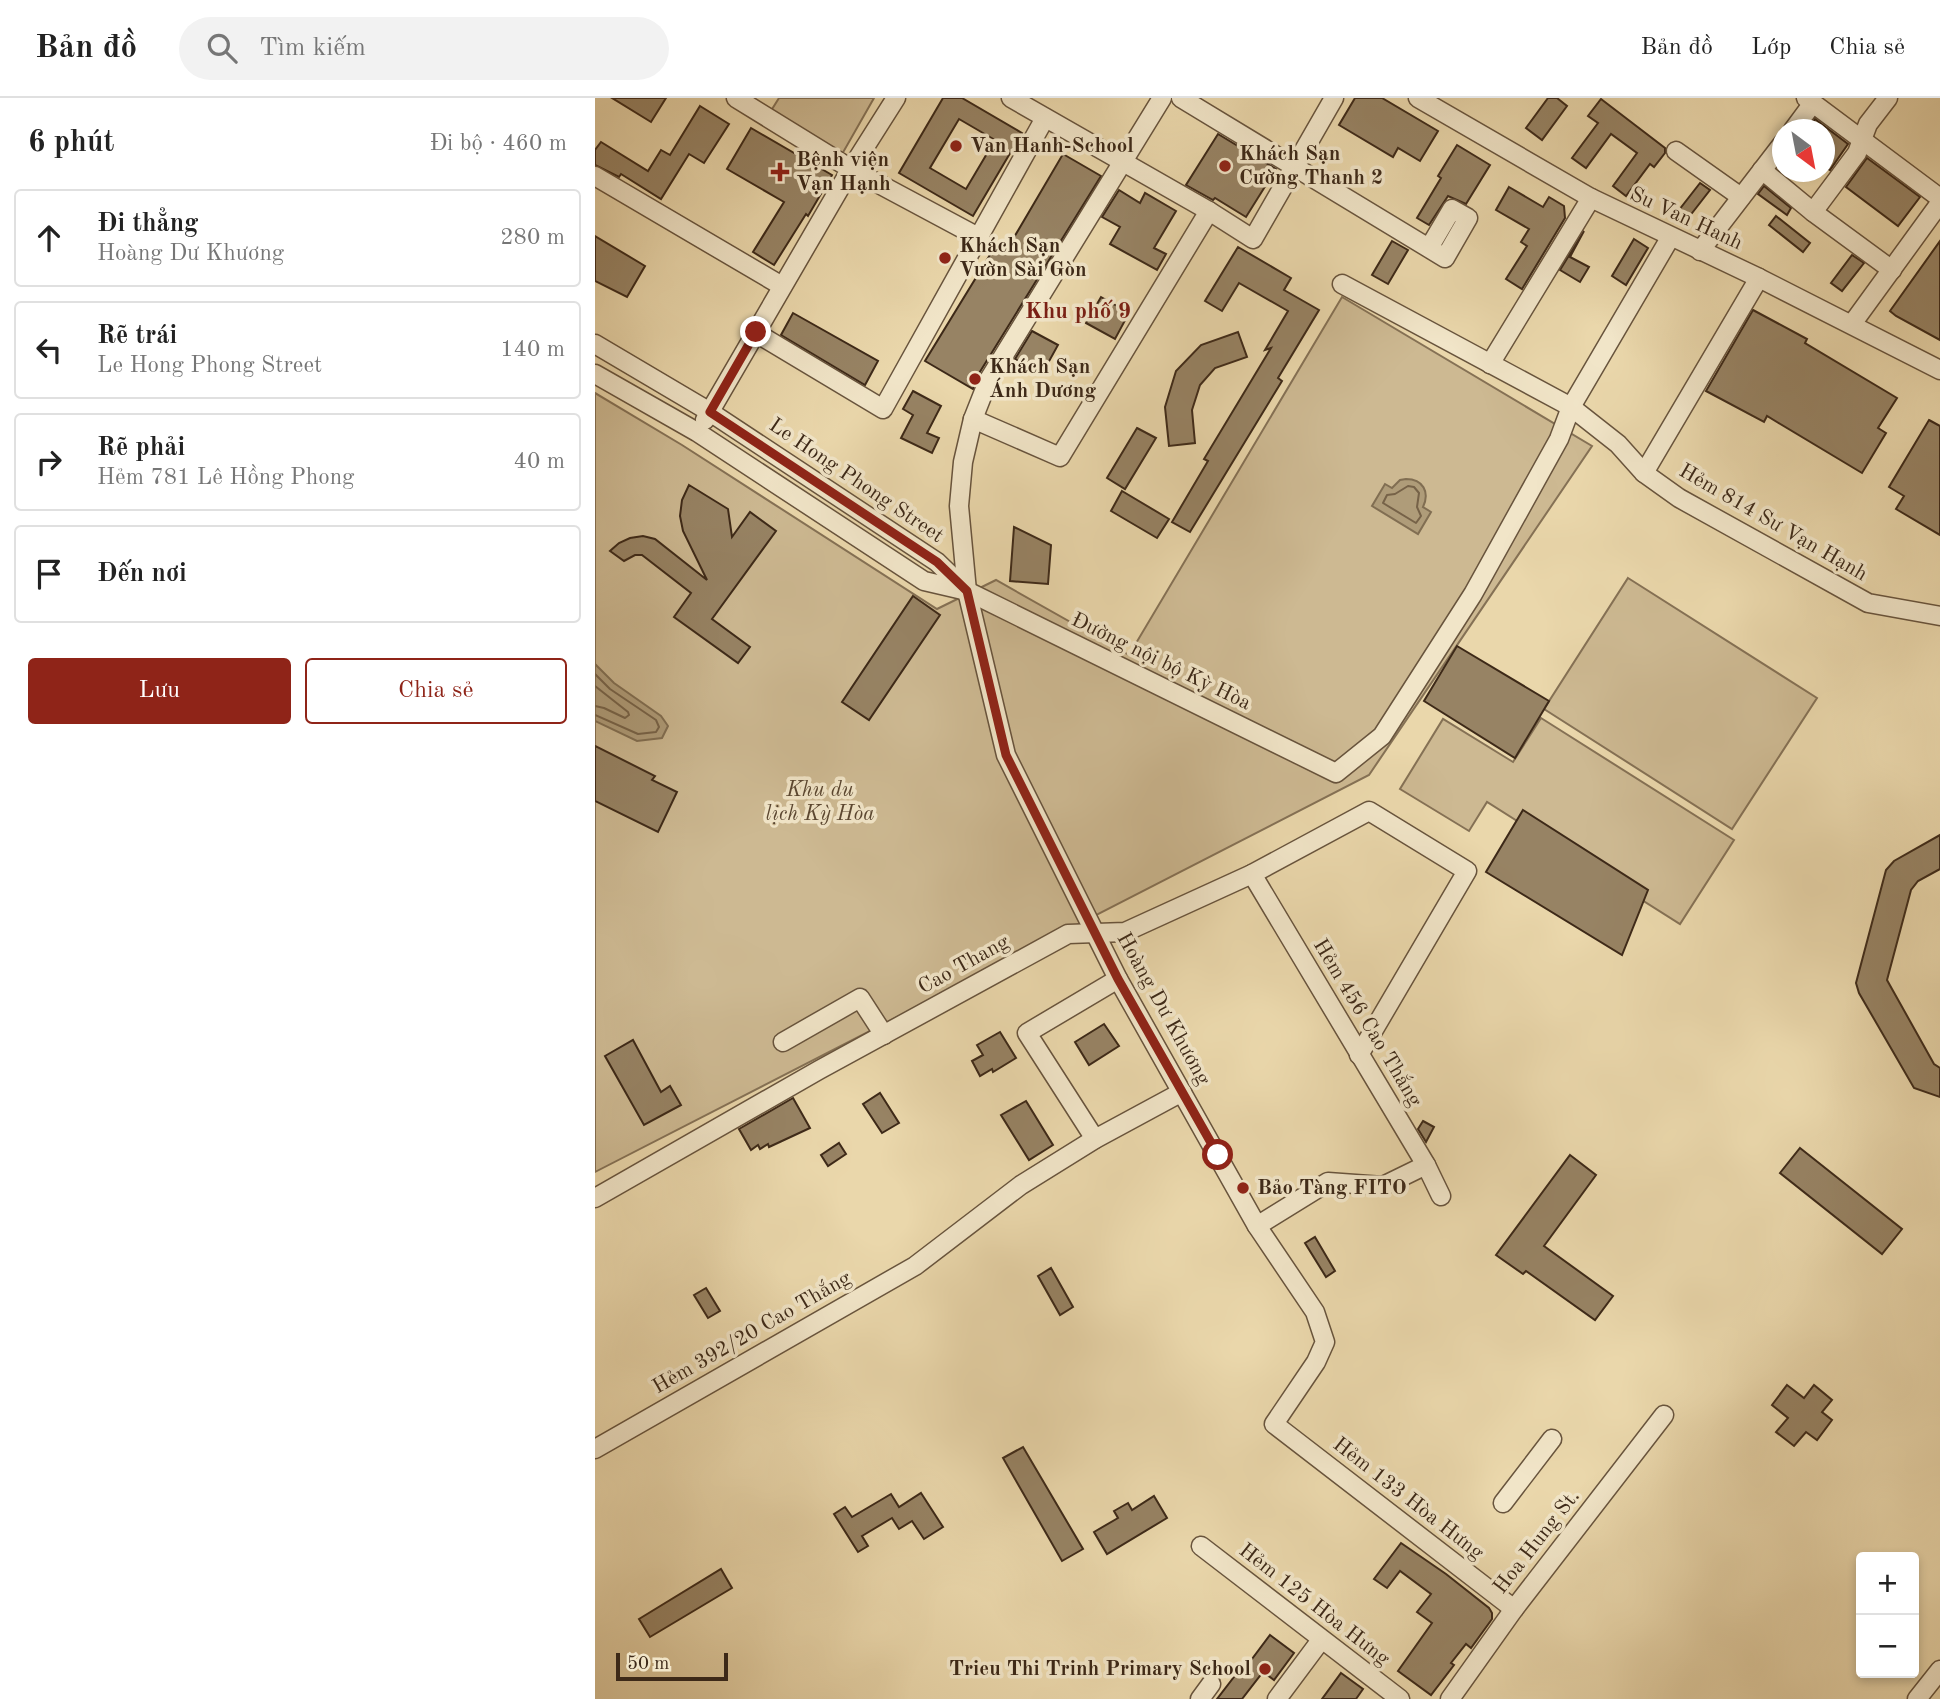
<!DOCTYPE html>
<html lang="vi">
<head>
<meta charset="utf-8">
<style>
  :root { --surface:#fff; --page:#f2f2f2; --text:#222; --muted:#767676; --line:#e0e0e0; --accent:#8f2418 }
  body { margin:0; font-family:"Old Standard TT",serif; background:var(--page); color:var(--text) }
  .controls { position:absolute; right:21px; bottom:21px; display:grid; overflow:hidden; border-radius:7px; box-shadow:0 4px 10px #0003 }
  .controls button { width:63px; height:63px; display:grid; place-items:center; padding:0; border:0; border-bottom:2px solid var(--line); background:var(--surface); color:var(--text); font:35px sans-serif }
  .compass { position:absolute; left:1177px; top:21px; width:63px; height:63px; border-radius:50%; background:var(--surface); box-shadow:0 4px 10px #0003; rotate:148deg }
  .scale { position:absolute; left:21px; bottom:18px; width:112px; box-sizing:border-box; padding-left:7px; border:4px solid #3d2918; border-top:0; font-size:19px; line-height:24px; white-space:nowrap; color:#3d2918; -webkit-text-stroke:5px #f1e5c8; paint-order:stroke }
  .stop { position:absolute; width:21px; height:21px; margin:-16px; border:5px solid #8f2418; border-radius:50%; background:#fff }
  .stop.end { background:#8f2418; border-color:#fff; box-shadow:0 2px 7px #0008 }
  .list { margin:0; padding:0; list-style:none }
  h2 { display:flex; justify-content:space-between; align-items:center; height:91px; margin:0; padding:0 28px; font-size:30px }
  h2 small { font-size:23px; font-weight:400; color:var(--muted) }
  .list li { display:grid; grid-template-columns:46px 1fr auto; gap:21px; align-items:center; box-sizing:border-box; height:98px; margin:0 14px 14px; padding:0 14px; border:2px solid var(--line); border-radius:7px }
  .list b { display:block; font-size:26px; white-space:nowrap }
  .list p { margin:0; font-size:23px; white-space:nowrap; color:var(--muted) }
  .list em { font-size:23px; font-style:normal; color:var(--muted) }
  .actions { display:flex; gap:14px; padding:21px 28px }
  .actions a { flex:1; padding:16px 0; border:2px solid var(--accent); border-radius:7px; text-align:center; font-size:24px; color:var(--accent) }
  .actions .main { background:var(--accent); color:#fff }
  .icon { flex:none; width:38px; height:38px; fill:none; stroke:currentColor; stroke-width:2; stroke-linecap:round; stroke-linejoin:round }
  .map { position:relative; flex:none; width:1345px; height:1601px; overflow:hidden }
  header { display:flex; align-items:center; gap:42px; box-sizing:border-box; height:98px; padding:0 35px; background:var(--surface); border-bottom:2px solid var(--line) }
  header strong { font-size:33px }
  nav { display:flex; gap:38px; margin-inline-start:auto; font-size:24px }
  .search { width:490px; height:63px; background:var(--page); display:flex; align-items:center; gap:18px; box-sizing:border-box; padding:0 24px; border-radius:38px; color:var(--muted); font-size:26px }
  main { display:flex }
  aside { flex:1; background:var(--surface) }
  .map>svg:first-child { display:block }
  .green { fill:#cdb992; stroke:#857155; stroke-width:2 }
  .water { fill:#af9c79; stroke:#816e52; stroke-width:2 }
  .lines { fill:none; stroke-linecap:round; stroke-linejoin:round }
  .shore { stroke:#766248; stroke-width:2 }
  .building { fill:#978364; stroke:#3d2918; stroke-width:2; fill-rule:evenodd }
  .minor-casing { stroke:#68543d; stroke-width:21 }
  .minor { stroke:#f1e5c8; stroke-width:18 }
  .route { stroke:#8f2418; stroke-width:9 }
  .poi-dot { fill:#8f2418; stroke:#f1e5c8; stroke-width:2.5 }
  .labels { text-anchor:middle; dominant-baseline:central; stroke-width:7; stroke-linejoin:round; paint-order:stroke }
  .poi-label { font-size:21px; font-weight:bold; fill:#3d2918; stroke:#f1e5c8; text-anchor:start }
  .street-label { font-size:21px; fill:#3d2918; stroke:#f1e5c8 }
  .park-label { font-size:21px; font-style:italic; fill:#5a4630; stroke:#f1e5c8 }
  .neighbourhood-label { font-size:23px; font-weight:bold; fill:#7a1f14; stroke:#f1e5c8 }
</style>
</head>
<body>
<header>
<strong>Bản đồ</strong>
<div class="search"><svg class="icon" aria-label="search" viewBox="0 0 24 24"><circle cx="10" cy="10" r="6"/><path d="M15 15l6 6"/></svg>Tìm kiếm</div>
<nav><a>Bản đồ</a><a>Lớp</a><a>Chia sẻ</a></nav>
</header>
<main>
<aside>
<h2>6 phút<small>Đi bộ · 460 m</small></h2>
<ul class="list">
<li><svg class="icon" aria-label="ahead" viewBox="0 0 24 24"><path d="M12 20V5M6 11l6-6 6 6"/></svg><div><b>Đi thẳng</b><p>Hoàng Dư Khương</p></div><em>280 m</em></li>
<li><svg class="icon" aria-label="left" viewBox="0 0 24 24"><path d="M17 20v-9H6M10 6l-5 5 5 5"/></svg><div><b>Rẽ trái</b><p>Le Hong Phong Street</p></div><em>140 m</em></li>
<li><svg class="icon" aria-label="right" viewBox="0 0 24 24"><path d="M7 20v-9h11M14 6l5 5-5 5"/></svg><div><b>Rẽ phải</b><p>Hẻm 781 Lê Hồng Phong</p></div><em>40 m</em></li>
<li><svg class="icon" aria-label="arrive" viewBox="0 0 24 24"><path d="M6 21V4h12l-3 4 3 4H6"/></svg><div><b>Đến nơi</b></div></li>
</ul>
<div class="actions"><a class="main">Lưu</a><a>Chia sẻ</a></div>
</aside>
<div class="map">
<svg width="1345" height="1601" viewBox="0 0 1345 1601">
  <rect width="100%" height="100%" fill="#ead7ab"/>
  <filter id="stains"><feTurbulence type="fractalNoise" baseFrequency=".00286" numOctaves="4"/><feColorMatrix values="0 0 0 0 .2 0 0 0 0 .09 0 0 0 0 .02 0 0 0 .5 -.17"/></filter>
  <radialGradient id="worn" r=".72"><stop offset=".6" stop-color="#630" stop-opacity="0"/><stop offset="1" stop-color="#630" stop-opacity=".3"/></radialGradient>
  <!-- green -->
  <g class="green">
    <polygon points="184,0 279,0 246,58 174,16"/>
    <polygon points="747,199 997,348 774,677 0,1074 0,295 87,347 342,511 401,482 534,557"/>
    <polygon points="1033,480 1222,600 1137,731 949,611"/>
    <polygon points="946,620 1139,742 1085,826 892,704 874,733 805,691 848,621 918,664"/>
  </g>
  <!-- water -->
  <g class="water">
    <path d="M811,381C828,381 835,394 828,409L836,414L823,436L777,408L790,386L797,390L805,382Z"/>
    <polygon points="0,566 19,585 66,618 73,628 67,640 42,643 0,623"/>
  </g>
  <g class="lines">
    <!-- shore -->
    <g class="shore">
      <polygon points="813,388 819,389 824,395 822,409 826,418 821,425 788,405 792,397 800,396"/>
      <polyline points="0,576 15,591 61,622 64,629 61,634 43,636 0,617"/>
      <polyline points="0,588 33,614 34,617 30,620 9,610 0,608"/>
    </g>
  </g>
  <!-- building -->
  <g class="building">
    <polygon points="17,0 71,0 56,24"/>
    <path d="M348,0H367L427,35L378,118L304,75ZM364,21L400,42L371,91L335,70Z"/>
    <polygon points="760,0 787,0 843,33 825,63 803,50 798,59 744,27"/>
    <polygon points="953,0 962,0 972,8 947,42 931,30"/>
    <polygon points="1006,1 1070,50 1070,55 1059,69 1055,66 1031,98 1018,88 1042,55 1016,36 991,70 977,60 1003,25 993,18"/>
    <polygon points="105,8 134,26 109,65 94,56 66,101 26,76 24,79 0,67 0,52 6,44 53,73 66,52 75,57"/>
    <polygon points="1220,21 1253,46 1235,72 1229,68 1229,32 1213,32"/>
    <polygon points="156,30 237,77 213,118 211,116 179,167 158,154 189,104 132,71"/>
    <polygon points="623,36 681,71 651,119 620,100 618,102 591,87"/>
    <polygon points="862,47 895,67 871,106 853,98 834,127 822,120 846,80 843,78"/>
    <polygon points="468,56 506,78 383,277 378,291 330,263 401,147 411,153"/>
    <polygon points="1272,60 1325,99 1303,128 1251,89"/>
    <polygon points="1105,85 1115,92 1094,119 1084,112"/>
    <polygon points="1169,88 1196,110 1192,117 1163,96"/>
    <polygon points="914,89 948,109 954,99 969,108 970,120 927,191 911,181 932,148 926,144 934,131 901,112"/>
    <polygon points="524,92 545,105 550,95 581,113 559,150 571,156 562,172 515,146 525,129 507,119"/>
    <polygon points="1181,118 1215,145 1208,154 1174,127"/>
    <polygon points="989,133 975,159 994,169 985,184 965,172"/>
    <polygon points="0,138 50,168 32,199 0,183"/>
    <polygon points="1039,141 1053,150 1031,187 1017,178"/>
    <polygon points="797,143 813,152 793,186 777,177"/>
    <polygon points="1345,143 1345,242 1301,218 1295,213"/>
    <polygon points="643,149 696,180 689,192 724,212 683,280 687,283 595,434 577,424 613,363 609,361 676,250 670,252 693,213 644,185 627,213 610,203"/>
    <polygon points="1257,157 1269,165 1247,193 1236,185"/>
    <polygon points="506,199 534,215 520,241 491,225"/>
    <polygon points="1158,212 1212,241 1210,245 1302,300 1283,330 1291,335 1267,375 1172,318 1169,324 1111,293"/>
    <polygon points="198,215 283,263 270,287 186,237"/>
    <polygon points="437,233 463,247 447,276 420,261"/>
    <polygon points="643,234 652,259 620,270 605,287 597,312 600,345 574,348 570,309 581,273 606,247"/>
    <polygon points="318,293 346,308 332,335 344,340 337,355 306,340 318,317 308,311"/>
    <polygon points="1334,322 1345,328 1345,437 1301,411 1309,398 1294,389"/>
    <polygon points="542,330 561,340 530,391 512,380"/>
    <polygon points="94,387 133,411 137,439 155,414 181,433 117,521 155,549 143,565 79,519 96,495 47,457 40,457 29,463 15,453 24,445 35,440 48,438 60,441 112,482 88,433 85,418 87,402"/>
    <polygon points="527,393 574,421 562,440 516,413"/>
    <polygon points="419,429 456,447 453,486 415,483"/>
    <polygon points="318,498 345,517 274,622 247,604"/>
    <polygon points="862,548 954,603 920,660 829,603"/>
    <polygon points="0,648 60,678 57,682 82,694 63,734 0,703"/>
    <polygon points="928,712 1053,792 1027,857 891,774"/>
    <polygon points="1345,737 1345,771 1323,783 1316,792 1292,882 1339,966 1345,970 1345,999 1319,990 1264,895 1261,885 1291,772 1299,763"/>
    <polygon points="509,926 524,948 494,967 480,944"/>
    <polygon points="405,934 421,960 398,974 397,971 385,978 377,963 388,957 382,947"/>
    <polygon points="38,942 66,994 75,988 86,1007 49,1027 10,958"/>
    <polygon points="285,995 304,1025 287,1035 268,1006"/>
    <polygon points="198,1000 215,1030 174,1049 173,1046 165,1051 163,1047 156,1052 144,1031"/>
    <polygon points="431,1003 458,1047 434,1062 406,1017"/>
    <polygon points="828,1023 839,1029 831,1044 823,1031"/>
    <polygon points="244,1045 251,1056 233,1068 226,1057"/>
    <polygon points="1205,1050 1307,1131 1287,1156 1185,1075"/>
    <polygon points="975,1057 1001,1077 949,1148 1018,1198 1000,1222 931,1173 928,1176 901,1157"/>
    <polygon points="720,1139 740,1173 731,1179 710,1145"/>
    <polygon points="456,1170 478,1209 465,1217 443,1178"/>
    <polygon points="111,1190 125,1213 113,1220 99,1197"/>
    <polygon points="1192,1287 1209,1300 1219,1287 1237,1302 1227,1314 1237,1322 1222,1342 1211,1334 1199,1348 1181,1334 1193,1320 1177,1307"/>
    <polygon points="428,1349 488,1451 467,1463 408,1360"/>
    <polygon points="326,1395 348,1429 329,1441 317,1423 304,1431 297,1420 267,1438 273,1448 263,1454 239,1416 250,1409 257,1419 296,1396 304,1409"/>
    <polygon points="559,1398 572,1420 512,1456 499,1434 523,1420 519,1413 533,1405 537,1412"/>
    <polygon points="806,1445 851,1476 894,1510 897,1515 897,1521 876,1550 871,1546 856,1565 859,1567 836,1597 803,1573 837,1525 822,1514 836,1496 805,1473 792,1490 779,1481"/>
    <polygon points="126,1471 137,1490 55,1539 44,1521"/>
    <polygon points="675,1537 699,1555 679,1582 668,1574 647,1601 622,1601 642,1575 645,1577"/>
    <polygon points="746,1575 768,1591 761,1601 727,1601"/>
  </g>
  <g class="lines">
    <defs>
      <g id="minor">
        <polyline points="141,0 256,71 385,140"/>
        <polyline points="416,0 614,113 658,141 739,0"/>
        <polyline points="567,0 393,283 378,321 368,364 364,408 372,493 411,657 523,881 662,1128 720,1214 730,1244 721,1264 679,1326 919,1511"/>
        <polyline points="586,0 850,160 873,120 857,111 834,150"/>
        <polyline points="823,0 996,100 1164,180 1345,272"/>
        <polyline points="1211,0 1345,100"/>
        <polyline points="1198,32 1218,5"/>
        <polyline points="1081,53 1146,99"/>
        <polyline points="1167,72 1218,114 1262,55 1273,26 1293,0"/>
        <polyline points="0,78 187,188"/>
        <polyline points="1218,114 1297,172"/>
        <polyline points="1105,153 1188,45"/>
        <polyline points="1164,180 1049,375 1084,400 1273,505 1345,518"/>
        <polyline points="747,186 976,309 1023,346 1049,375"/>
        <polyline points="1257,226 1345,105"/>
        <polyline points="161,235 288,311 450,20"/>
        <polyline points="0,246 115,314 342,464 372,493"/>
        <polyline points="895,266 996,100"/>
        <polyline points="0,276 102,334 329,483 372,493 741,675 787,638 878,496 964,341 976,309 1075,140"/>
        <polyline points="378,321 465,359 614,113"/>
        <polyline points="110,322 256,71 301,0"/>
        <polyline points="657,776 831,1067 846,1098"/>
        <polyline points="188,944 265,900 289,937"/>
        <polyline points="500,1041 432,935 523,881"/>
        <polyline points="0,1100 224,972 473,836 530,834 657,776 774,713 872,773 764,957"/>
        <polyline points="662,1128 733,1084 788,1088 831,1067"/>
        <polyline points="0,1351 320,1168 426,1087 500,1041 587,994"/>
        <polyline points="908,1405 957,1341"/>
        <polyline points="606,1448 805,1601"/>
        <polyline points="605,1601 616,1586"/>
        <polyline points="682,1601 726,1542"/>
        <polyline points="855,1601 919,1511 1069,1317"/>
        <polyline points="1322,1601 1345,1572"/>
      </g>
    </defs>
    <!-- minor casing -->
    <use href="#minor" class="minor-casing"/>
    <!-- minor -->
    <use href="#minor" class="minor"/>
  </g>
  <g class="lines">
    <!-- route -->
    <polyline class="route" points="161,234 115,314 342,464 372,493 411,657 523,881 623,1057"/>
  </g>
  <!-- markers -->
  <g class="poi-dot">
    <circle cx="361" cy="48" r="7"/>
    <circle cx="630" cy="68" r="7"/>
    <path d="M181.5 63.5h7v7h7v7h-7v7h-7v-7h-7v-7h7z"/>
    <circle cx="350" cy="160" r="7"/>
    <circle cx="380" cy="281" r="7"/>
    <circle cx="648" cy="1090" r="7"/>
    <circle cx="670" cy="1571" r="7"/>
  </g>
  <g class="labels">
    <!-- poi labels -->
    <g class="poi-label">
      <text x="375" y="48">Van Hanh-School</text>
      <text x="644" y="56">Khách Sạn<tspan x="644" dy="24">Cường Thanh 2</tspan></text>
      <text x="201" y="62">Bệnh viện<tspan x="201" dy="24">Vạn Hạnh</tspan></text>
      <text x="364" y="148">Khách Sạn<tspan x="364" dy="24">Vườn Sài Gòn</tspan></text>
      <text x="394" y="269">Khách Sạn<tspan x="394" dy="24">Ánh Dương</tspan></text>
      <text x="662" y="1090">Bảo Tàng FITO</text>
      <text x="656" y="1571" text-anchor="end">Trieu Thi Trinh Primary School</text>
    </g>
    <!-- street labels -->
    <g class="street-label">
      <text transform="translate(1091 121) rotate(25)">Su Van Hanh</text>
      <text transform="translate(261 383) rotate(34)">Le Hong Phong Street</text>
      <text transform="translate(1178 425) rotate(30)">Hẻm 814 Sư Vạn Hạnh</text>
      <text transform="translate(566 564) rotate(26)">Đường nội bộ Kỳ Hòa</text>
      <text transform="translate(369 867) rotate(-29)">Cao Thang</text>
      <text transform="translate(568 911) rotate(61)">Hoàng Dư Khương</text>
      <text transform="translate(772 925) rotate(59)">Hẻm 456 Cao Thắng</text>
      <text transform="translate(157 1235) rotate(-30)">Hẻm 392/20 Cao Thắng</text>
      <text transform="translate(813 1401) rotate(38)">Hẻm 133 Hòa Hưng</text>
      <text transform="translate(942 1444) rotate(-52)">Hoa Hung St.</text>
      <text transform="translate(719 1507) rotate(38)">Hẻm 125 Hòa Hưng</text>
    </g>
    <!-- park labels -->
    <g class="park-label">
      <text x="225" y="692">Khu du<tspan x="225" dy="24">lịch Kỳ Hòa</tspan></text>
    </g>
    <!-- neighbourhood labels -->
    <g class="neighbourhood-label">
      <text x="483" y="213">Khu phố 9</text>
    </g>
  </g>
  <rect width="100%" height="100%" filter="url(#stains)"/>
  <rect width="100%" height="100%" fill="url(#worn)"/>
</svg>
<div class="controls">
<button>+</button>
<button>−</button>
</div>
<svg class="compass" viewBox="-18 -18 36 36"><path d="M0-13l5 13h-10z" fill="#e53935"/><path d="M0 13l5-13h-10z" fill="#767676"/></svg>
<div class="scale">50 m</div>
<div class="stop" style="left:623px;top:1057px"></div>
<div class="stop end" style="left:161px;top:234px"></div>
</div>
</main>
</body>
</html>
